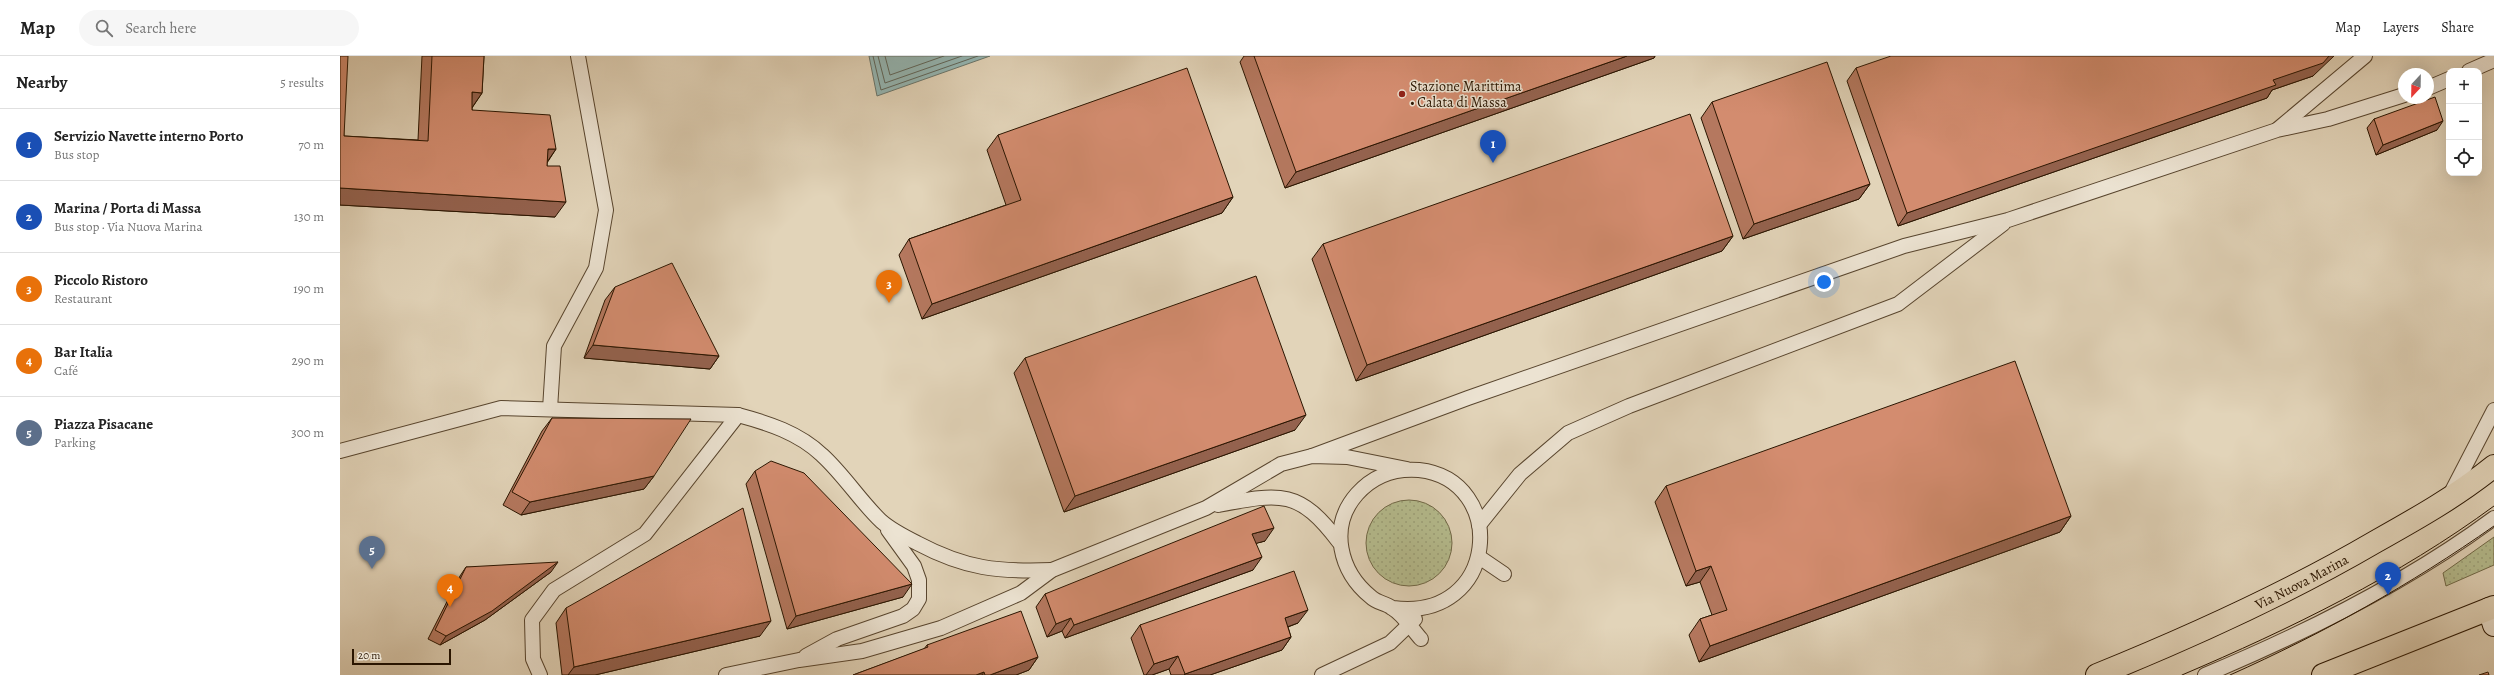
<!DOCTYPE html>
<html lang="en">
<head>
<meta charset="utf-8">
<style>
  :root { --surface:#fff; --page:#f6f6f6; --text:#222; --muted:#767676; --line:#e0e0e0; --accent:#7c3aed }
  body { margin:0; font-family:Alegreya,serif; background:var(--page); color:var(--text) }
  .controls { position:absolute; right:12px; top:12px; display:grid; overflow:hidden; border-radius:8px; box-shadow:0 4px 16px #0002 }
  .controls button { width:36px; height:36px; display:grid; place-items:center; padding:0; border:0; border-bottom:1px solid var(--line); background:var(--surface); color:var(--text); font:20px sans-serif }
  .compass { position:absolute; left:2058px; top:12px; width:36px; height:36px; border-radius:50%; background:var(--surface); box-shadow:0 4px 16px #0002; rotate:202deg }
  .scale { position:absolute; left:12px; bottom:10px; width:99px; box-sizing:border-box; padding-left:4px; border:2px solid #2a1500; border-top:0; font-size:11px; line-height:14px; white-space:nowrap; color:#2a1500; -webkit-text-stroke:3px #ece3d2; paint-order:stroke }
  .you { position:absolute; left:1484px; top:226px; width:14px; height:14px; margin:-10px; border:3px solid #fff; border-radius:50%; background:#1a73e8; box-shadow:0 0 0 6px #1a73e833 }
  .badge { display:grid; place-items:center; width:26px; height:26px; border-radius:50%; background:var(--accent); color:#fff; font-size:13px; font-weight:700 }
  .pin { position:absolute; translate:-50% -33px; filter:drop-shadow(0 1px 2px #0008) }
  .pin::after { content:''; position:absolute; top:21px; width:14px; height:12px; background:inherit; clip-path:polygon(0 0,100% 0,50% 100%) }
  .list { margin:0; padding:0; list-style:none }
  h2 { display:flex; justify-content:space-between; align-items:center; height:52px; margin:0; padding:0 16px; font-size:17px }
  h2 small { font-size:13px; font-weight:400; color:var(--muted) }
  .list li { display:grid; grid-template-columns:26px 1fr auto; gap:12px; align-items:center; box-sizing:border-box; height:72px; padding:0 16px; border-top:1px solid var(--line) }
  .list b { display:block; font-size:15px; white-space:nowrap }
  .list p { margin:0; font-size:13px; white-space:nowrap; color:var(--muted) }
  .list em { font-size:13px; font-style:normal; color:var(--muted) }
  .icon { flex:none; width:22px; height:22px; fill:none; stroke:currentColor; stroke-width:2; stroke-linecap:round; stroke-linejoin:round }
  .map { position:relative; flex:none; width:2154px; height:619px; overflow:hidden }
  header { display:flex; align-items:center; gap:24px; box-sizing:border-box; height:56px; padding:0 20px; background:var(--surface); border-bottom:1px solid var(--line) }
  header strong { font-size:19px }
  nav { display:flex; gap:22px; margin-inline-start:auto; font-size:14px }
  .search { width:280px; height:36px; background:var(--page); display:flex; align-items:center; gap:10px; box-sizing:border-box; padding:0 14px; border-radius:22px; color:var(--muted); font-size:15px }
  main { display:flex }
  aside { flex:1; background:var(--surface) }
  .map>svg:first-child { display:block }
  .grass { fill:url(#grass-dots); stroke:#706847 }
  .water { fill:#95b7b4; stroke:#6a766c }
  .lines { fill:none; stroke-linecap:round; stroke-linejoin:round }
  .shore { stroke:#60665a; stroke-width:1 }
  .lane-casing { stroke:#58452e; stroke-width:16 }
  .secondary-casing { stroke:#2a1500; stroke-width:24 }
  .primary-casing { stroke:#2a1500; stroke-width:24 }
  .lane { stroke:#ece3d2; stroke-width:14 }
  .secondary { stroke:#ece3d2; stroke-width:22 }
  .primary { stroke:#e2d4b9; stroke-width:22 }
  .tram { stroke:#2a1500; stroke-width:1 }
  .wall { fill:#b5785f; stroke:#2a1500 }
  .shaded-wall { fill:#94624e; stroke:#2a1500 }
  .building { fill:#d38c6f; stroke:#2a1500 }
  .poi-dot { fill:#8f2418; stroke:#ece3d2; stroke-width:1.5 }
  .labels { text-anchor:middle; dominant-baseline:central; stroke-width:3; stroke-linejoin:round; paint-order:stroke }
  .poi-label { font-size:14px; fill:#2a1500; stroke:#ece3d2; text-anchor:start }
  .street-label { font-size:14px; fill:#2a1500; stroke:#ece3d2 }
</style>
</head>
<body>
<header>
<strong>Map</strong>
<div class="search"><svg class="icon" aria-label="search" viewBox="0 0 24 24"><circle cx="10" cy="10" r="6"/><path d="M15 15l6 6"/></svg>Search here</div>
<nav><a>Map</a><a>Layers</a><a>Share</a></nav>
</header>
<main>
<aside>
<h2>Nearby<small>5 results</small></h2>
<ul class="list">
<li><span class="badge" style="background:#1a4fb4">1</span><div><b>Servizio Navette interno Porto</b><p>Bus stop</p></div><em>70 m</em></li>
<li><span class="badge" style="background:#1a4fb4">2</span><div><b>Marina / Porta di Massa</b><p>Bus stop · Via Nuova Marina</p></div><em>130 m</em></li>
<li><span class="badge" style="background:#e8710a">3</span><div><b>Piccolo Ristoro</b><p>Restaurant</p></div><em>190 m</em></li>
<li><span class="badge" style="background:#e8710a">4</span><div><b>Bar Italia</b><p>Café</p></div><em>290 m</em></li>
<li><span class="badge" style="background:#5c6f8a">5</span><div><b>Piazza Pisacane</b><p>Parking</p></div><em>300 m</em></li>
</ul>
</aside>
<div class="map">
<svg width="2154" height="619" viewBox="0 0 2154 619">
  <defs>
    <pattern id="grass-dots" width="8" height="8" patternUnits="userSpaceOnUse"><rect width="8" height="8" fill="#b5bc8e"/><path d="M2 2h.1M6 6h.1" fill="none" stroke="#9ca179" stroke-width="1.8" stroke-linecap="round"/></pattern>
  </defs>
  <rect width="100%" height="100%" fill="#e2d4b9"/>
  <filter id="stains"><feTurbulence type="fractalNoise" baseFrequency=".005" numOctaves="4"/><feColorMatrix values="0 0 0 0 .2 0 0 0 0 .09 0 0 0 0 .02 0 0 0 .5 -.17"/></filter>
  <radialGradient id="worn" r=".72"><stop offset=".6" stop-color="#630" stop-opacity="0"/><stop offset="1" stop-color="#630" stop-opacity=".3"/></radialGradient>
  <!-- grass -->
  <g class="grass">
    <circle cx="1069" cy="487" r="43"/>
    <polygon points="2154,481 2154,509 2106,530 2103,517"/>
  </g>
  <!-- water -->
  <polygon class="water" points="529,0 650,0 537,40"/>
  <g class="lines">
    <!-- shore -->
    <g class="shore">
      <polyline points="533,0 541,34 638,0"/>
      <polyline points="538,0 545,27 622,0"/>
      <polyline points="545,0 550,19 604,0"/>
    </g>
    <defs>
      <g id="lane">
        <polyline points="2129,15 2154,4"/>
        <polyline points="2088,32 2109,23"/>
        <polyline points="1938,73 2025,0"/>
        <polyline points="210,353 214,290 256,212 266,154 238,0"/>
        <path d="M0,395L161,352L398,359C428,367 459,377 482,399C504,419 520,445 541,465C551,474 565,481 577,487C626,513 658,516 712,514"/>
        <polyline points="972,400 1128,342 1564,190 1668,164 1937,74 1988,63 2064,39"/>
        <polyline points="2110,439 2154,354"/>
        <path d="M878,449C941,437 959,433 999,486"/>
        <polyline points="1139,469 1180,418 1228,377 1289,350 1558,248 1663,168"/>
        <polyline points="1139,501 1164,518"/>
        <path d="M1053,552C1159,566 1169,424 1079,414C1054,412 1033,420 1017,438C988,471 1000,516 1031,541C1037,547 1046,547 1052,552C1063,558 1072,573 1081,583"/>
        <polyline points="466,600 497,583 563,560 573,553 579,543 579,524 574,510 548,474"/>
        <polyline points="200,619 193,603 192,564 214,534 305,478 398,359"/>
        <polyline points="386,619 459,604 522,595 601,572 681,537 712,514 866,452 941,408 972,400 1007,401 1067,413"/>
        <polyline points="982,619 1050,587 1075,563"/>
        <path d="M1865,619C1963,578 2069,525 2154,462"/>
      </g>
      <polyline id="secondary" points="2149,553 2154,569"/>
      <g id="primary">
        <path id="s1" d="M1757,619C1853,580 1946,538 2035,486C2076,463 2117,440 2154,410"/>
        <polyline points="1983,619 2154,551"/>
      </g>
    </defs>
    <!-- lane casing -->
    <use href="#lane" class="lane-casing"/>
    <!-- secondary casing -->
    <use href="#secondary" class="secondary-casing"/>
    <!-- primary casing -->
    <use href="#primary" class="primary-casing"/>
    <!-- lane -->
    <use href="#lane" class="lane"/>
    <!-- secondary -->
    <use href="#secondary" class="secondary"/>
    <!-- primary -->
    <use href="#primary" class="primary"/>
    <!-- tram -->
    <g class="tram">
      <path d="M1842,619C1950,573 2059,520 2154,450"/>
      <path d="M1890,619C1984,577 2070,529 2154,470"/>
    </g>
  </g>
  <!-- wall -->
  <g class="wall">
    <polygon points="0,0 4,80 78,84 82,0 144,0 142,37 132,52 132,54 216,93 207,107 207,110 215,161 0,149"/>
    <polygon points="904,0 1315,0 1314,2 945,132 900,6"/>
    <polygon points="1516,12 1973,20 1932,34 1927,42 1558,170 1507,25"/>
    <polygon points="1372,46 1530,128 1519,143 1403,183 1361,62"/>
    <polygon points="2034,63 2097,74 2036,99 2027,72"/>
    <polygon points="658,79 893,141 882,157 582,263 559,199 569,183 666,149 647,94"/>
    <polygon points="1393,180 1382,195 1016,325 972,203 983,188"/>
    <polygon points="275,231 379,300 370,313 244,302 265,244"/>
    <polygon points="685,302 955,374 724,456 674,317"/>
    <polygon points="212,362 314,420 304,433 181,459 163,449 202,375"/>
    <polygon points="415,415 563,541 447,573 406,428"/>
    <polygon points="1326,430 1731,460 1720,476 1359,606 1349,579 1360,563 1372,559 1360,526 1346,530 1315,446"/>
    <polygon points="925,485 916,487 913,514 725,582 722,575 707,581 696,551 705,538"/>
    <polygon points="126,511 211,516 145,564 100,589 88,583 120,520"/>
    <polygon points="226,552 420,580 255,619 222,619 216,567"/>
    <polygon points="958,567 948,571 951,581 942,594 870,619 831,619 829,613 812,619 804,619 791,582 800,569"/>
    <polygon points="587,589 698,601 689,614 676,619 513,619 584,593"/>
  </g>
  <!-- shaded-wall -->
  <g class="shaded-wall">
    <polygon points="1287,0 1315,0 1314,2 945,132 956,116"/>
    <polygon points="1989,0 1994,0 1973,20 1932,34 1927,42 1558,170 1567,157 1933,24"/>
    <polygon points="132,36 142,37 131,53"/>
    <polygon points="2103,65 2097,74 2036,99 2043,89"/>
    <polygon points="208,93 216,93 205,109"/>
    <polygon points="1530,128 1519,143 1403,183 1414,168"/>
    <polygon points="0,132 226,146 215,161 0,149"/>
    <polygon points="893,141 882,157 582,263 592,248"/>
    <polygon points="1393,180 1382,195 1016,325 1027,309"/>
    <polygon points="253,289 379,300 370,313 244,302"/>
    <polygon points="966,359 955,374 724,456 735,440"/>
    <polygon points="314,420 304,433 181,459 190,446"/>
    <polygon points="1731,460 1720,476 1359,606 1370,590"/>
    <polygon points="934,472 925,485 903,491 912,478"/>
    <polygon points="922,501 913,514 725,582 734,569"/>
    <polygon points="218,506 211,516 145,564 100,589 106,580"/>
    <polygon points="1371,510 1360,526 1346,530 1356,515"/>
    <polygon points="572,528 563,541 447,573 456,560"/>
    <polygon points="968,554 958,567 936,575 945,562"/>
    <polygon points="731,562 722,575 707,581 716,568"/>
    <polygon points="431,565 420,580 255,619 228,619 234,611"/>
    <polygon points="951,581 942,594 870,619 844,619 845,618"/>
    <polygon points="838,600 829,613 812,619 806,619 814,608"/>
    <polygon points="698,601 689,614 676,619 650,619"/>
    <polygon points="644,616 642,619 636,619"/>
  </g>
  <!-- building -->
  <g class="building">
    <polygon points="0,0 8,0 4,80 88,85 92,0 144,0 142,37 132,36 132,54 210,59 216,93 208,93 207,110 220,110 226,146 0,132"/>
    <polygon points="914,0 1287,0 956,116"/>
    <polygon points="1551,0 1989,0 1983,7 1933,24 1936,29 1567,157 1516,12"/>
    <polygon points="1487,6 1530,128 1414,168 1372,46"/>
    <polygon points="847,12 893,141 592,248 569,183 681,144 658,79"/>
    <polygon points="2095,41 2103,65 2043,89 2034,63"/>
    <polygon points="1350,58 1393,180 1027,309 983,188"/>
    <polygon points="332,207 379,300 253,289 275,231"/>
    <polygon points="916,220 966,359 735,440 685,302"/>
    <polygon points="1675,305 1731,460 1370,590 1360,563 1387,554 1371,510 1356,515 1326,430"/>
    <polygon points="212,362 351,363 314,420 190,446 172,436"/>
    <polygon points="431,405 464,417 572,528 456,560 415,415"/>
    <polygon points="924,450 934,472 912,478 922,501 734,569 731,562 716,568 705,538"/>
    <polygon points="403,452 431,565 234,611 226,552"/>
    <polygon points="218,506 152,555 106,580 95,574 126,511"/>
    <polygon points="954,515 968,554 945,562 951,581 845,618 838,600 814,608 800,569"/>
    <polygon points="681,555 698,601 650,619 645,619 644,616 636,619 513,619 588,591 587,589"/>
    <polygon points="2148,616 2149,619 2139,619"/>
  </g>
  <!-- markers -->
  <circle class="poi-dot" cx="1062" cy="38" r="4"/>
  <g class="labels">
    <!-- poi labels -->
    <g class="poi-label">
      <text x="1070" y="30">Stazione Marittima<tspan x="1070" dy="16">• Calata di Massa</tspan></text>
    </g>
    <!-- street labels -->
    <g class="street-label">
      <text stroke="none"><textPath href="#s1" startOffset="225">Via Nuova Marina</textPath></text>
    </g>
  </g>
  <rect width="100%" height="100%" filter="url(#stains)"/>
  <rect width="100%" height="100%" fill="url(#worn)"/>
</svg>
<div class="controls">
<button>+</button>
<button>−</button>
<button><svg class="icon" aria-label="locate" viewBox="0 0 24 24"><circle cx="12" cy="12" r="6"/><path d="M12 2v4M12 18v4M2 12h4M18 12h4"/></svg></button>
</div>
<svg class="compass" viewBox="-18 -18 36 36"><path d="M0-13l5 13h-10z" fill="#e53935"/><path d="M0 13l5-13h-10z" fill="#767676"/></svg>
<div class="scale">20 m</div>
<div class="you"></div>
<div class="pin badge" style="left:1153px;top:107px;background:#1a4fb4">1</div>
<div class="pin badge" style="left:2048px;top:539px;background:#1a4fb4">2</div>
<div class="pin badge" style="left:549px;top:247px;background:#e8710a">3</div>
<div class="pin badge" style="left:110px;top:551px;background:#e8710a">4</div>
<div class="pin badge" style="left:32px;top:513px;background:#5c6f8a">5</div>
</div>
</main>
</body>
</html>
